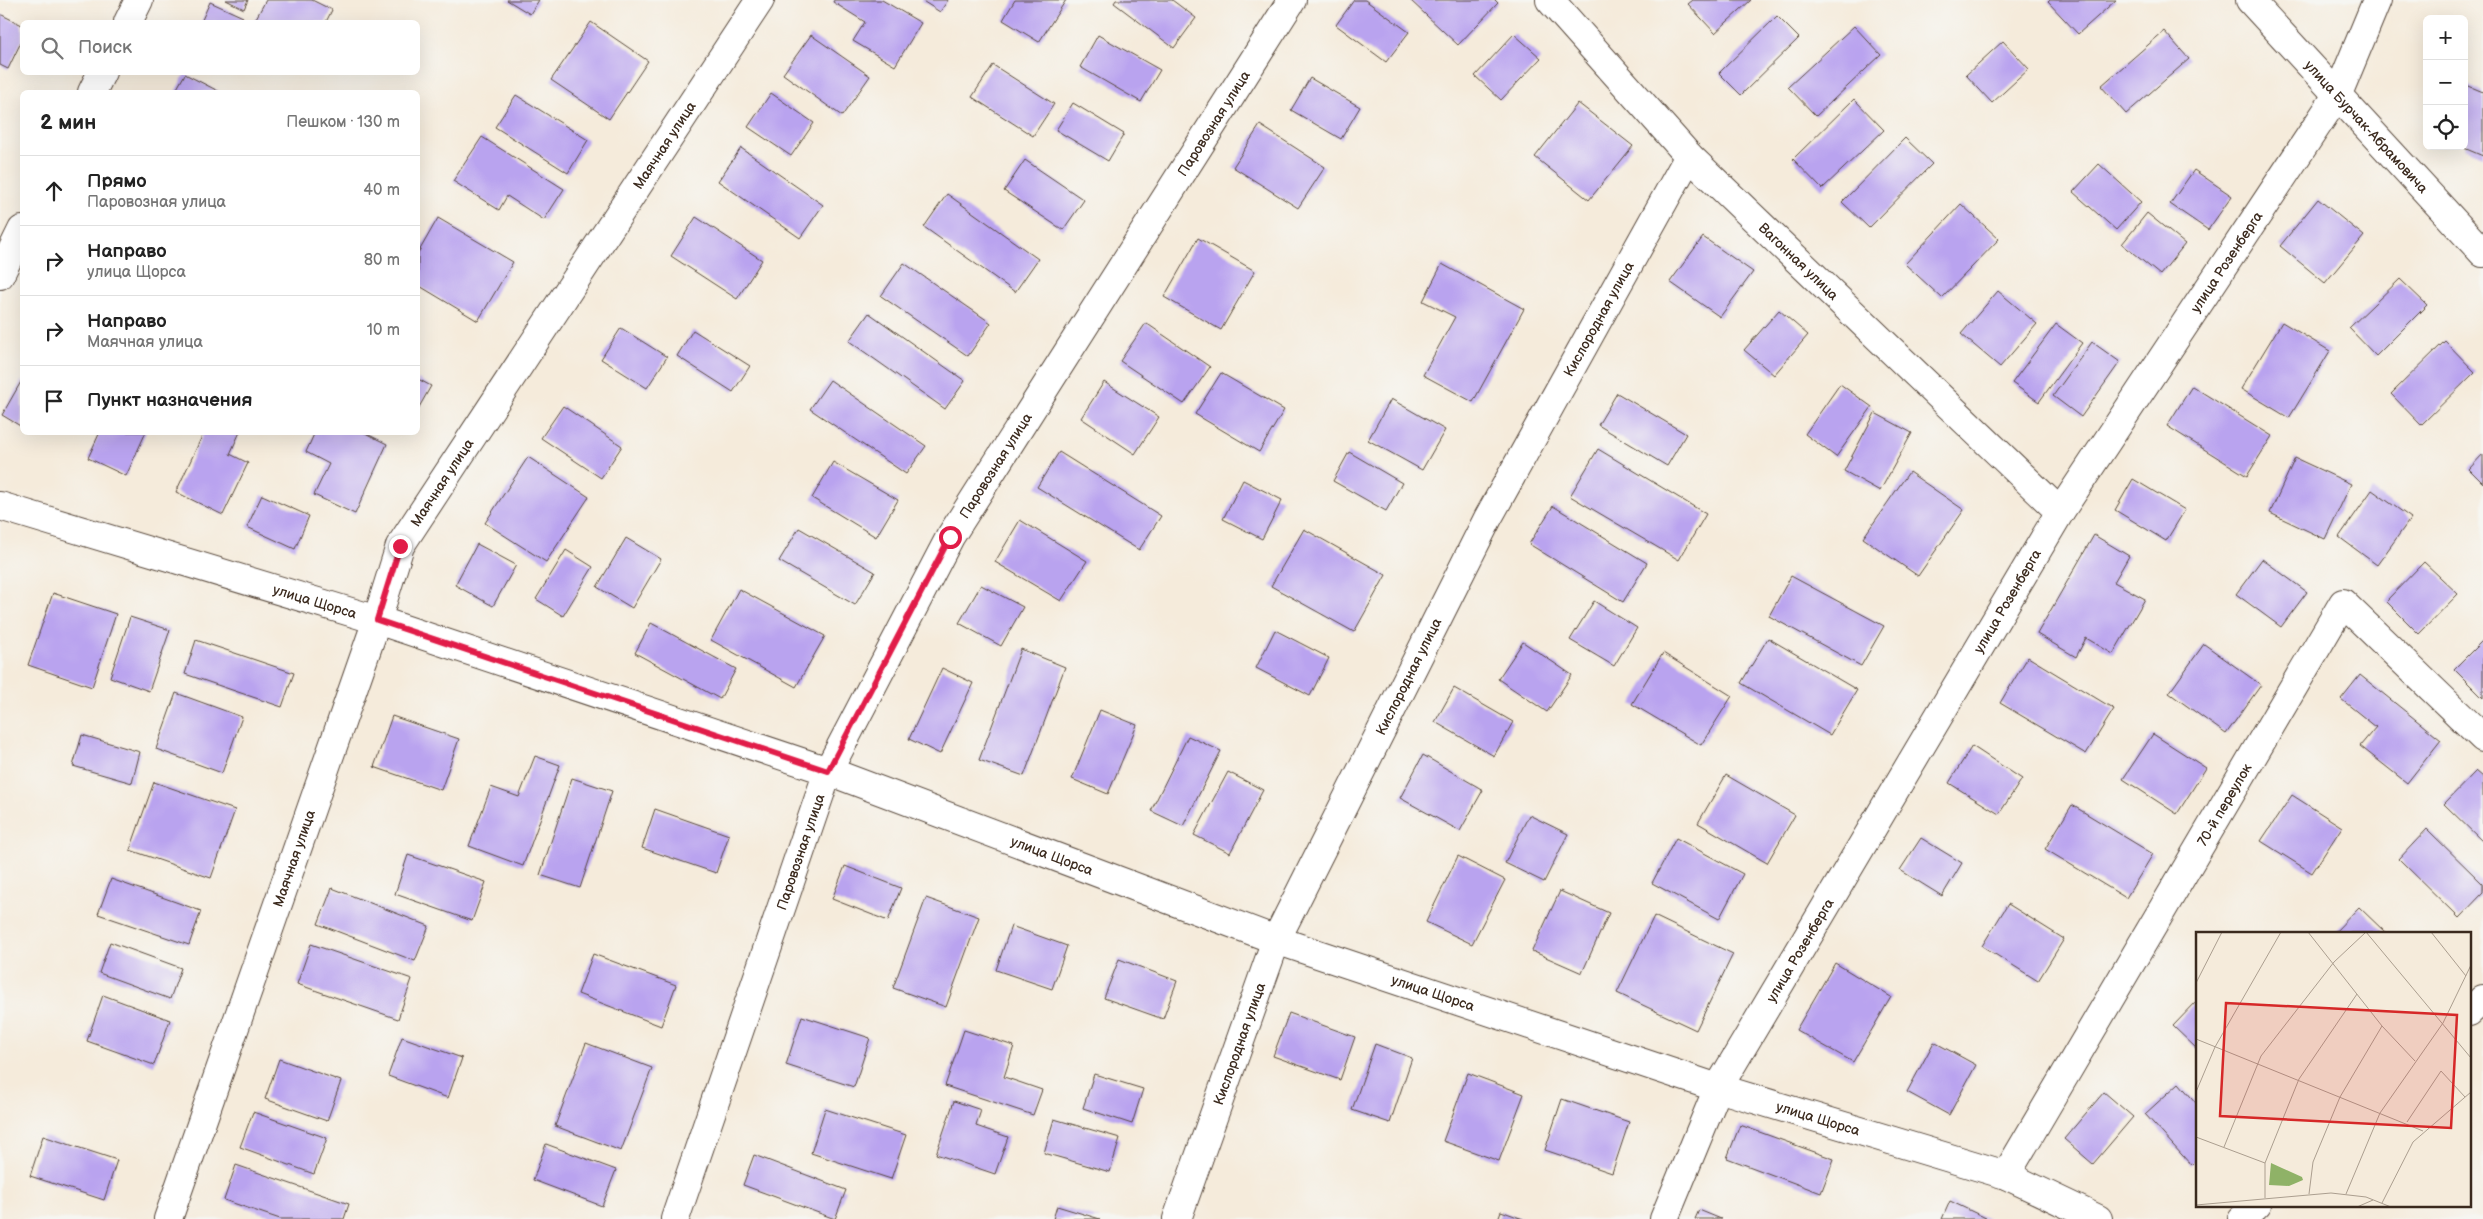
<!DOCTYPE html>
<html lang="ru">
<head>
<meta charset="utf-8">
<style>
  :root { --surface:#fff; --page:#f2f2f2; --text:#222; --muted:#767676; --line:#e0e0e0 }
  body { margin:0; font-family:"Balsamiq Sans",sans-serif; background:var(--page); color:var(--text) }
  .controls { position:absolute; right:15px; top:15px; display:grid; overflow:hidden; border-radius:8px; box-shadow:0 5px 20px #0002 }
  .controls button { width:45px; height:45px; display:grid; place-items:center; padding:0; border:0; border-bottom:1px solid var(--line); background:var(--surface); color:var(--text); font:25px sans-serif }
  .stop { position:absolute; width:15px; height:15px; margin:-11px; border:4px solid #e11d48; border-radius:50%; background:#fff }
  .stop.end { background:#e11d48; border-color:#fff; box-shadow:0 1px 5px #0008 }
  .list { margin:0; padding:0; list-style:none }
  h2 { display:flex; justify-content:space-between; align-items:center; height:65px; margin:0; padding:0 20px; font-size:21px }
  h2 small { font-size:16px; font-weight:400; color:var(--muted) }
  .list li { display:grid; grid-template-columns:32px 1fr auto; gap:15px; align-items:center; box-sizing:border-box; height:70px; padding:0 20px; border-top:1px solid var(--line) }
  .list b { display:block; font-size:19px; white-space:nowrap }
  .list p { margin:0; font-size:16px; white-space:nowrap; color:var(--muted) }
  .list em { font-size:16px; font-style:normal; color:var(--muted) }
  .icon { flex:none; width:28px; height:28px; fill:none; stroke:currentColor; stroke-width:2; stroke-linecap:round; stroke-linejoin:round }
  .map { position:relative; flex:none; width:2483px; height:1219px; overflow:hidden }
  .search { position:absolute; background:var(--surface); box-shadow:0 5px 20px #0002; left:20px; top:20px; width:400px; height:55px; display:flex; align-items:center; gap:12px; box-sizing:border-box; padding:0 18px; border-radius:8px; color:var(--muted); font-size:19px }
  .panel { position:absolute; background:var(--surface); box-shadow:0 5px 20px #0002; left:20px; top:90px; width:400px; height:345px; border-radius:8px }
  .map>svg:first-child { display:block }
  .building { fill:#b9a3ef }
  .lines { fill:none; stroke-linecap:round; stroke-linejoin:round }
  .street-casing { stroke:#57473a; stroke-width:30 }
  .secondary-casing { stroke:#57473a; stroke-width:30 }
  .street { stroke:#fff; stroke-width:28 }
  .secondary { stroke:#fff; stroke-width:28 }
  .route { stroke:#e11d48; stroke-width:6 }
  .labels { text-anchor:middle; dominant-baseline:central; stroke-width:4; stroke-linejoin:round; paint-order:stroke }
  .street-label { font-size:14px; fill:#3b2a1e; stroke:#f6f6f2 }
  .inset-road { fill:none; stroke:#ab9e8f; stroke-width:1 }
  .view { fill:#d62828; fill-opacity:0.15; stroke:#d62828; stroke-width:2.5 }
  .inset-edge { fill:none; stroke:#3b2a1e; stroke-width:2.5 }
</style>
</head>
<body>
<div class="map">
<svg width="2483" height="1219" viewBox="0 0 2483 1219">
  <rect width="100%" height="100%" fill="#f6f6f2"/>
  <filter id="ink" filterUnits="userSpaceOnUse"><feTurbulence type="fractalNoise" baseFrequency=".02" numOctaves="2"/><feDisplacementMap in="SourceGraphic" scale="10" xChannelSelector="R" yChannelSelector="G"/><feConvolveMatrix kernelMatrix="1 2 1 2 8 2 1 2 1" color-interpolation-filters="sRGB"/></filter>
  <filter id="wash" filterUnits="userSpaceOnUse"><feTurbulence type="fractalNoise" baseFrequency=".0096" numOctaves="4" result="noise"/><feDisplacementMap in="SourceGraphic" scale="20" xChannelSelector="R" yChannelSelector="G"/><feGaussianBlur stdDeviation="1.12" result="paint"/><feColorMatrix in="noise" values="0 0 0 0 0 0 0 0 0 0 0 0 0 0 0 0 0 1.4 0 .05"/><feComposite in="paint" operator="in"/></filter>
  <g filter="url(#wash)">
    <rect width="100%" height="100%" fill="#f5ebdb"/>
    <g id="blocks">
      <!-- building -->
      <g class="building">
        <polygon points="226,0 248,0 244,9"/>
        <polygon points="266,0 312,0 332,10 326,22 254,22"/>
        <polygon points="507,0 539,0 530,14"/>
        <polygon points="834,0 882,0 921,23 895,66 853,41 865,22 833,2"/>
        <polygon points="921,0 948,0 940,12"/>
        <polygon points="1015,0 1066,0 1039,42 1003,20"/>
        <polygon points="1116,0 1172,0 1196,18 1174,48 1114,3"/>
        <polygon points="1354,0 1365,0 1409,32 1386,62 1336,25"/>
        <polygon points="1410,0 1495,0 1498,3 1458,45"/>
        <polygon points="1693,0 1751,0 1715,33 1688,4"/>
        <polygon points="2050,0 2116,0 2078,34 2048,2"/>
        <polygon points="210,2 243,17 241,22 201,22"/>
        <polygon points="0,14 22,25 22,40 8,69 0,65"/>
        <polygon points="1777,16 1799,38 1741,95 1719,73"/>
        <polygon points="591,22 648,61 609,119 551,80"/>
        <polygon points="1854,26 1881,55 1816,116 1788,87"/>
        <polygon points="2164,31 2189,59 2126,114 2101,86"/>
        <polygon points="1514,34 1541,58 1501,100 1475,76"/>
        <polygon points="811,35 870,76 842,116 783,74"/>
        <polygon points="1098,35 1160,70 1141,102 1080,67"/>
        <polygon points="2003,41 2029,69 1992,103 1966,75"/>
        <polygon points="993,65 1054,104 1033,136 972,97"/>
        <polygon points="185,74 220,92 175,92"/>
        <polygon points="1310,78 1360,107 1341,139 1291,110"/>
        <polygon points="2464,84 2483,92 2483,156 2464,148 2467,142 2464,141"/>
        <polygon points="771,93 814,123 791,156 748,127"/>
        <polygon points="516,95 588,140 568,173 495,127"/>
        <polygon points="1854,99 1884,130 1822,189 1793,159"/>
        <polygon points="1073,103 1124,134 1108,161 1056,130"/>
        <polygon points="1578,103 1633,146 1589,200 1535,157"/>
        <polygon points="1260,125 1325,167 1298,208 1233,167"/>
        <polygon points="482,137 564,189 544,220 507,196 499,210 453,181"/>
        <polygon points="1905,138 1932,164 1869,228 1842,202"/>
        <polygon points="741,148 823,205 800,238 718,181"/>
        <polygon points="1025,160 1084,200 1063,230 1004,191"/>
        <polygon points="2099,164 2141,202 2116,230 2073,192"/>
        <polygon points="2194,170 2232,196 2208,230 2170,204"/>
        <polygon points="947,194 1038,259 1015,292 924,227"/>
        <polygon points="2318,199 2364,236 2325,283 2280,246"/>
        <polygon points="1961,204 1999,239 1942,298 1905,264"/>
        <polygon points="2147,213 2185,244 2160,275 2122,244"/>
        <polygon points="696,217 762,260 737,299 671,256"/>
        <polygon points="438,218 513,262 478,321 418,285 418,253"/>
        <polygon points="1703,237 1753,272 1720,317 1670,282"/>
        <polygon points="1198,238 1255,271 1221,330 1164,297"/>
        <polygon points="904,263 991,323 968,356 881,296"/>
        <polygon points="1442,264 1524,309 1473,402 1423,375 1455,317 1423,301"/>
        <polygon points="2400,279 2427,305 2376,356 2349,328"/>
        <polygon points="1998,291 2037,324 2000,367 1961,334"/>
        <polygon points="1779,310 1808,335 1774,375 1744,350"/>
        <polygon points="869,313 965,381 945,409 849,341"/>
        <polygon points="2282,322 2330,351 2289,418 2241,389"/>
        <polygon points="1146,323 1210,367 1184,404 1120,361"/>
        <polygon points="2056,324 2082,343 2039,402 2012,383"/>
        <polygon points="621,328 667,357 647,388 601,359"/>
        <polygon points="693,330 750,366 733,392 677,356"/>
        <polygon points="2445,341 2475,372 2421,425 2391,394"/>
        <polygon points="2092,342 2120,362 2081,417 2053,396"/>
        <polygon points="1221,373 1284,410 1259,452 1195,414"/>
        <polygon points="418,379 431,386 418,409"/>
        <polygon points="22,380 22,427 2,415"/>
        <polygon points="830,380 926,446 906,474 810,409"/>
        <polygon points="1104,382 1159,417 1135,454 1081,418"/>
        <polygon points="1840,384 1872,407 1836,457 1805,434"/>
        <polygon points="2192,386 2272,436 2247,476 2167,426"/>
        <polygon points="1617,393 1686,434 1667,466 1598,425"/>
        <polygon points="1391,399 1445,430 1422,470 1368,440"/>
        <polygon points="563,406 622,446 601,478 541,438"/>
        <polygon points="1875,413 1912,433 1880,491 1844,471"/>
        <polygon points="100,432 146,432 126,476 88,458"/>
        <polygon points="204,432 240,432 230,454 248,463 223,515 176,492"/>
        <polygon points="315,432 363,432 387,444 355,514 314,495 329,464 306,452"/>
        <polygon points="1598,449 1706,514 1679,560 1570,496"/>
        <polygon points="1059,452 1161,516 1139,550 1037,487"/>
        <polygon points="1349,452 1402,483 1386,511 1333,481"/>
        <polygon points="2483,454 2483,483 2469,469"/>
        <polygon points="528,457 589,497 546,562 485,523"/>
        <polygon points="2295,458 2351,484 2325,539 2270,513"/>
        <polygon points="833,462 898,500 876,537 812,498"/>
        <polygon points="1909,472 1964,510 1918,576 1863,538"/>
        <polygon points="2133,479 2185,510 2166,541 2115,510"/>
        <polygon points="1243,480 1282,500 1262,539 1223,519"/>
        <polygon points="2372,490 2411,518 2377,565 2339,537"/>
        <polygon points="262,495 309,516 295,549 247,527"/>
        <polygon points="1553,506 1647,563 1623,602 1529,544"/>
        <polygon points="1020,520 1087,561 1061,601 995,562"/>
        <polygon points="799,528 875,572 855,605 779,561"/>
        <polygon points="1304,529 1386,575 1354,632 1271,586"/>
        <polygon points="2094,535 2129,556 2114,582 2145,599 2113,654 2086,638 2076,657 2037,634"/>
        <polygon points="626,538 661,559 632,608 597,587"/>
        <polygon points="477,544 516,565 493,606 455,585"/>
        <polygon points="566,550 593,567 563,616 536,599"/>
        <polygon points="2262,559 2307,592 2281,627 2236,594"/>
        <polygon points="2424,562 2458,594 2419,634 2386,601"/>
        <polygon points="1791,576 1884,626 1861,666 1769,616"/>
        <polygon points="981,585 1023,607 1001,646 959,623"/>
        <polygon points="739,589 825,636 796,687 711,640"/>
        <polygon points="53,593 116,614 92,687 28,665"/>
        <polygon points="1594,601 1637,628 1614,666 1570,640"/>
        <polygon points="130,617 170,630 149,691 110,677"/>
        <polygon points="651,623 736,669 720,699 635,653"/>
        <polygon points="1275,630 1329,658 1310,696 1256,668"/>
        <polygon points="1768,638 1857,690 1830,735 1741,683"/>
        <polygon points="196,640 294,673 282,707 185,674"/>
        <polygon points="2483,640 2483,698 2454,669"/>
        <polygon points="1523,642 1572,675 1547,712 1498,679"/>
        <polygon points="2204,644 2261,685 2226,734 2169,693"/>
        <polygon points="1021,649 1065,667 1024,776 979,760"/>
        <polygon points="1663,653 1732,696 1701,745 1632,704"/>
        <polygon points="2028,657 2114,709 2086,754 2000,703"/>
        <polygon points="942,668 973,683 940,754 909,739"/>
        <polygon points="2360,675 2441,740 2407,783 2360,746 2376,727 2341,699"/>
        <polygon points="1454,688 1513,722 1494,756 1435,722"/>
        <polygon points="176,693 242,717 222,773 156,749"/>
        <polygon points="1100,710 1137,725 1108,794 1072,779"/>
        <polygon points="392,716 459,739 441,790 374,767"/>
        <polygon points="2153,734 2206,768 2177,814 2123,779"/>
        <polygon points="82,735 140,752 132,783 73,766"/>
        <polygon points="1188,736 1221,751 1183,826 1151,811"/>
        <polygon points="1972,746 2022,779 1999,814 1949,783"/>
        <polygon points="1423,755 1483,790 1460,831 1400,798"/>
        <polygon points="535,756 560,765 523,866 469,846 491,787 519,797"/>
        <polygon points="2476,771 2483,777 2483,842 2444,804"/>
        <polygon points="1228,772 1263,790 1230,853 1194,835"/>
        <polygon points="1726,775 1795,815 1767,863 1698,823"/>
        <polygon points="572,778 612,791 580,888 540,875"/>
        <polygon points="154,782 235,810 211,878 130,850"/>
        <polygon points="2292,795 2342,827 2312,873 2261,841"/>
        <polygon points="2072,805 2153,854 2126,898 2045,849"/>
        <polygon points="655,809 729,835 716,873 642,848"/>
        <polygon points="1529,815 1568,834 1544,882 1505,863"/>
        <polygon points="2427,829 2483,884 2483,893 2459,918 2399,859"/>
        <polygon points="1676,838 1743,874 1719,919 1652,883"/>
        <polygon points="1921,838 1962,863 1942,896 1900,870"/>
        <polygon points="408,855 486,882 472,921 395,894"/>
        <polygon points="1458,856 1505,880 1472,944 1426,922"/>
        <polygon points="845,866 901,888 888,921 832,899"/>
        <polygon points="111,879 201,911 189,945 98,914"/>
        <polygon points="332,888 429,926 415,961 318,924"/>
        <polygon points="1560,891 1609,913 1582,973 1532,951"/>
        <polygon points="926,898 979,917 946,1007 893,988"/>
        <polygon points="2008,904 2064,939 2038,981 1982,946"/>
        <polygon points="2359,907 2386,933 2334,933"/>
        <polygon points="1654,916 1733,954 1696,1030 1617,993"/>
        <polygon points="1011,926 1067,946 1052,989 996,970"/>
        <polygon points="110,942 181,968 170,999 99,973"/>
        <polygon points="311,944 412,979 398,1019 297,984"/>
        <polygon points="593,954 676,985 661,1026 578,994"/>
        <polygon points="1119,959 1177,981 1163,1019 1104,998"/>
        <polygon points="1835,963 1891,997 1853,1062 1796,1030"/>
        <polygon points="103,995 170,1020 154,1065 87,1041"/>
        <polygon points="2197,1001 2197,1049 2173,1026"/>
        <polygon points="1289,1013 1355,1037 1340,1080 1273,1056"/>
        <polygon points="802,1016 870,1038 854,1087 786,1065"/>
        <polygon points="964,1030 1014,1046 1004,1077 1042,1090 1033,1115 945,1086"/>
        <polygon points="402,1037 462,1058 448,1098 388,1076"/>
        <polygon points="1934,1042 1976,1065 1949,1115 1907,1092"/>
        <polygon points="586,1043 652,1068 621,1151 555,1126"/>
        <polygon points="1375,1044 1412,1058 1390,1123 1352,1110"/>
        <polygon points="279,1059 341,1081 327,1121 265,1099"/>
        <polygon points="1468,1073 1524,1094 1499,1161 1443,1141"/>
        <polygon points="1094,1074 1143,1089 1132,1124 1083,1108"/>
        <polygon points="2179,1083 2197,1104 2197,1159 2191,1165 2145,1114"/>
        <polygon points="2104,1092 2133,1117 2093,1164 2064,1139"/>
        <polygon points="1562,1099 1629,1122 1612,1173 1545,1150"/>
        <polygon points="954,1101 981,1110 976,1126 1008,1137 995,1174 936,1154"/>
        <polygon points="825,1109 906,1135 891,1179 811,1153"/>
        <polygon points="253,1112 327,1138 314,1174 240,1147"/>
        <polygon points="1054,1119 1120,1138 1110,1172 1044,1153"/>
        <polygon points="1740,1125 1834,1159 1821,1193 1727,1158"/>
        <polygon points="43,1136 117,1160 104,1200 30,1176"/>
        <polygon points="546,1144 616,1170 602,1206 533,1180"/>
        <polygon points="754,1155 846,1190 835,1219 743,1185"/>
        <polygon points="236,1165 349,1204 344,1219 280,1219 224,1200"/>
        <polygon points="1950,1201 1988,1219 1942,1219"/>
        <polygon points="1057,1206 1100,1219 1053,1219"/>
        <polygon points="1699,1210 1721,1219 1695,1219"/>
        <polygon points="1501,1211 1523,1219 1498,1219"/>
      </g>
    </g>
  </g>
  <g filter="url(#ink)">
    <use href="#blocks" fill-opacity="0" stroke="#57473a" stroke-width="1"/>
    <g class="lines">
      <defs>
        <g id="street">
          <path id="s1" d="M1550,0L1689,156L2060,512"/>
          <path id="s2" d="M2250,0L2483,253"/>
          <polyline points="128,22 139,0"/>
          <polyline points="92,92 102,72"/>
          <polyline points="0,275 22,230"/>
          <path id="s3" d="M0,506L377,620L828,771L1276,940L1718,1088L2006,1175L2098,1219"/>
          <path id="s4" d="M2006,1175L2343,603L2483,738"/>
          <path id="s5" d="M168,1219L377,620L400,546L760,0"/>
          <path id="s6" d="M675,1219L828,771L950,537L1292,0"/>
          <path id="s7" d="M1177,1219L1276,940L1488,518L1689,156"/>
          <path id="s8" d="M1664,1219L1718,1088L2060,512L2338,94L2377,0"/>
        </g>
        <g id="secondary">
          <polyline points="2469,1012 2483,999"/>
          <polyline points="2242,1219 2257,1205"/>
        </g>
      </defs>
      <!-- street casing -->
      <use href="#street" class="street-casing"/>
      <!-- secondary casing -->
      <use href="#secondary" class="secondary-casing"/>
      <!-- street -->
      <use href="#street" class="street"/>
      <!-- secondary -->
      <use href="#secondary" class="secondary"/>
    </g>
  </g>
  <g class="lines" filter="url(#ink)">
    <!-- route -->
    <polyline class="route" points="400,546 377,620 828,771 950,537"/>
  </g>
  <g class="labels">
    <!-- street labels -->
    <g class="street-label">
      <text stroke="none"><textPath href="#s6" startOffset="1228">Паровозная улица</textPath></text>
      <text stroke="none"><textPath href="#s2" startOffset="172">улица Бурчак-Абрамовича</textPath></text>
      <text stroke="none"><textPath href="#s5" startOffset="1192">Маячная улица</textPath></text>
      <text stroke="none"><textPath href="#s8" startOffset="1112">улица Розенберга</textPath></text>
      <text stroke="none"><textPath href="#s1" startOffset="361">Вагонная улица</textPath></text>
      <text stroke="none"><textPath href="#s7" startOffset="996">Кислородная улица</textPath></text>
      <text stroke="none"><textPath href="#s6" startOffset="822">Паровозная улица</textPath></text>
      <text stroke="none"><textPath href="#s5" startOffset="788">Маячная улица</textPath></text>
      <text stroke="none"><textPath href="#s3" startOffset="329">улица Щорса</textPath></text>
      <text stroke="none"><textPath href="#s8" startOffset="708">улица Розенберга</textPath></text>
      <text stroke="none"><textPath href="#s7" startOffset="591">Кислородная улица</textPath></text>
      <text stroke="none"><textPath href="#s4" startOffset="430">70-й переулок</textPath></text>
      <text stroke="none"><textPath href="#s6" startOffset="388">Паровозная улица</textPath></text>
      <text stroke="none"><textPath href="#s3" startOffset="1109">улица Щорса</textPath></text>
      <text stroke="none"><textPath href="#s5" startOffset="382">Маячная улица</textPath></text>
      <text stroke="none"><textPath href="#s8" startOffset="302">улица Розенберга</textPath></text>
      <text stroke="none"><textPath href="#s3" startOffset="1514">улица Щорса</textPath></text>
      <text stroke="none"><textPath href="#s7" startOffset="186">Кислородная улица</textPath></text>
      <text stroke="none"><textPath href="#s3" startOffset="1919">улица Щорса</textPath></text>
    </g>
  </g>
  <!-- overview -->
  <g transform="translate(2196 932)">
    <rect width="275" height="275" fill="#f5ebdb"/>
    <path d="M75,231L106,245L107,248L93,254L73,253Z" fill="#8fb267"/>
    <path class="inset-road" d="M112,0L186,94L219,129M170,0L275,126M235,0L270,44M0,51L26,0M0,107L227,199M0,160L19,115L85,0M211,190L245,139L269,165M0,205L69,231M28,215L65,124L138,30L170,0M113,262L117,230L144,165L186,94M150,262L184,181L247,91L275,33M69,266V231L103,147L161,62M186,271L217,210L275,160M0,273L135,261L170,265L195,275M161,275L177,268"/>
    <path class="view" d="M30,71L261,83L255,196L24,184Z"/>
    <rect width="275" height="275" class="inset-edge"/>
  </g>
</svg>
<div class="controls">
<button>+</button>
<button>−</button>
<button><svg class="icon" aria-label="locate" viewBox="0 0 24 24"><circle cx="12" cy="12" r="6"/><path d="M12 2v4M12 18v4M2 12h4M18 12h4"/></svg></button>
</div>
<div class="stop" style="left:950px;top:537px"></div>
<div class="stop end" style="left:400px;top:546px"></div>
<div class="search"><svg class="icon" aria-label="search" viewBox="0 0 24 24"><circle cx="10" cy="10" r="6"/><path d="M15 15l6 6"/></svg>Поиск</div>
<section class="panel">
<h2>2 мин<small>Пешком · 130 m</small></h2>
<ul class="list">
<li><svg class="icon" aria-label="ahead" viewBox="0 0 24 24"><path d="M12 20V5M6 11l6-6 6 6"/></svg><div><b>Прямо</b><p>Паровозная улица</p></div><em>40 m</em></li>
<li><svg class="icon" aria-label="right" viewBox="0 0 24 24"><path d="M7 20v-9h11M14 6l5 5-5 5"/></svg><div><b>Направо</b><p>улица Щорса</p></div><em>80 m</em></li>
<li><svg class="icon" aria-label="right" viewBox="0 0 24 24"><path d="M7 20v-9h11M14 6l5 5-5 5"/></svg><div><b>Направо</b><p>Маячная улица</p></div><em>10 m</em></li>
<li><svg class="icon" aria-label="arrive" viewBox="0 0 24 24"><path d="M6 21V4h12l-3 4 3 4H6"/></svg><div><b>Пункт назначения</b></div></li>
</ul>
</section>
</div>
</body>
</html>
